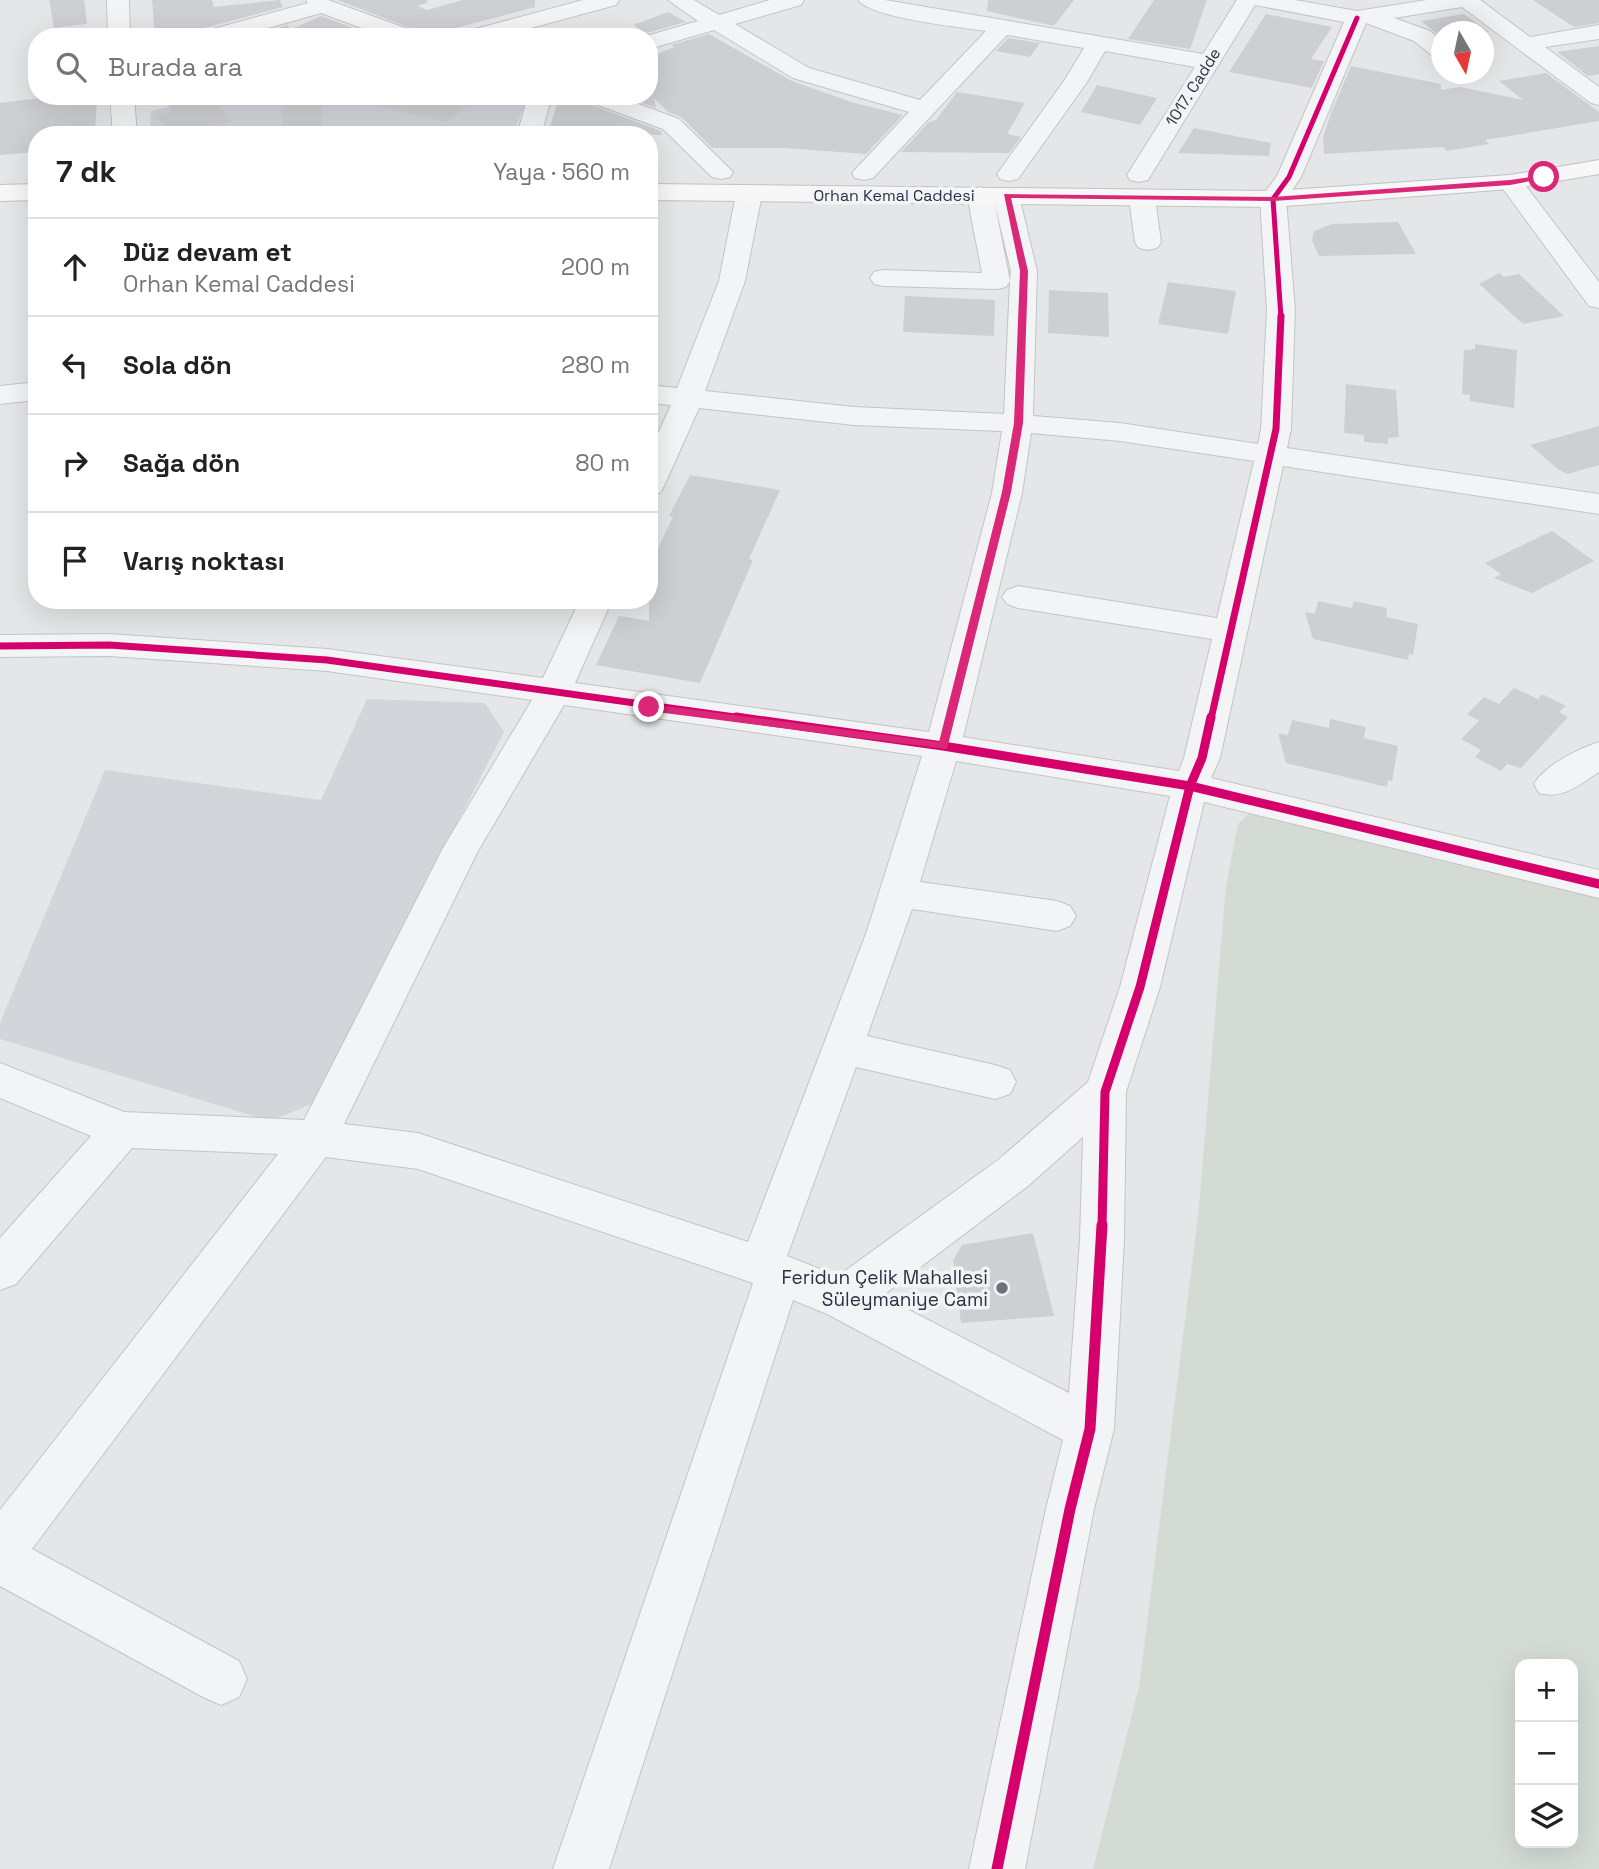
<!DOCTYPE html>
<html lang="tr">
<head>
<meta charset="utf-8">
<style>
  :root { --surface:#fff; --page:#f2f2f2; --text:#222; --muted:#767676; --line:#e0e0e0 }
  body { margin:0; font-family:"Space Grotesk",sans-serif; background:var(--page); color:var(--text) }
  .controls { position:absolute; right:21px; bottom:21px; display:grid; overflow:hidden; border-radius:14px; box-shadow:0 7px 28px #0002 }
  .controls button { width:63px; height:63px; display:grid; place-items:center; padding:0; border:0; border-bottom:2px solid var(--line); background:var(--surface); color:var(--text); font:35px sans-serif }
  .compass { position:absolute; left:1431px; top:21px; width:63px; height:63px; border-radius:50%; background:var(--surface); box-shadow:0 7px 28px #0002; rotate:171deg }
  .stop { position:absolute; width:21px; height:21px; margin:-16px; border:5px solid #db2777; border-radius:50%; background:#fff }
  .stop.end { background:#db2777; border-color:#fff; box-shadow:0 2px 7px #0008 }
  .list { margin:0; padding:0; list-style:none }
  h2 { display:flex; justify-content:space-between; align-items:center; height:91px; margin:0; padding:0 28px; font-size:30px }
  h2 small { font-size:23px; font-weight:400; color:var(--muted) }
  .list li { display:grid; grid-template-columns:46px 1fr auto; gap:21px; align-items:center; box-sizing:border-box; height:98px; padding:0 28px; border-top:2px solid var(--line) }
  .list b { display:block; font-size:26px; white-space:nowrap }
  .list p { margin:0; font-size:23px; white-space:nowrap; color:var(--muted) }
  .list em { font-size:23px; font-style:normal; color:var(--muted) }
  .icon { flex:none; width:38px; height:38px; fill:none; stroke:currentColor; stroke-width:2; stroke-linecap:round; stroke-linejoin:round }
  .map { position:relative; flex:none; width:1599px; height:1869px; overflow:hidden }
  .search { position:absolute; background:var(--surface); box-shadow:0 7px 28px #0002; left:28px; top:28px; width:630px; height:77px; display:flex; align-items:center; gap:18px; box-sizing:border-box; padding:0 24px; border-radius:28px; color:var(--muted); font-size:26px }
  .panel { position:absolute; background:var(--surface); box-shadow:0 7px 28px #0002; left:28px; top:126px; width:630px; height:483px; border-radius:28px }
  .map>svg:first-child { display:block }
  .built { fill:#d3d5db }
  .green { fill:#d4dbd5; fill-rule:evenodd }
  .building { fill:#cecfd2 }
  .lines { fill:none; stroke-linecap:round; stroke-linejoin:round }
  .minor-casing { stroke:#c2c4c6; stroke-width:2 }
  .major-casing { stroke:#c1c2c5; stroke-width:2 }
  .minor { fill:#f3f4f5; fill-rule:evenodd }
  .major { fill:#f7f7f7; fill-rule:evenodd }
  .cycleway-far3-casing { stroke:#f2f4f7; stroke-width:8 }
  .cycleway-far2-casing { stroke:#f2f4f7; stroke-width:10 }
  .cycleway-far1-casing { stroke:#f2f4f7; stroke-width:13 }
  .cycleway-casing { stroke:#f2f4f7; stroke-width:16 }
  .cycleway-far3 { stroke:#d6006c; stroke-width:5 }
  .cycleway-far2 { stroke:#d6006c; stroke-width:7 }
  .cycleway-far1 { stroke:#d6006c; stroke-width:9 }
  .cycleway { stroke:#d6006c; stroke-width:11 }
  .route { fill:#db2777 }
  .poi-dot { fill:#6c707b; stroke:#f2f4f7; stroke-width:2.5 }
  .labels { text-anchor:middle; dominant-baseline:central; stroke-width:7; stroke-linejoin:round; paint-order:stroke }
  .far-street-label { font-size:16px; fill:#2c3140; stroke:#f2f4f7 }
  .poi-label { font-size:19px; fill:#2c3140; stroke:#f2f4f7; text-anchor:end }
</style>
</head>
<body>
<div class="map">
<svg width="1599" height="1869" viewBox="0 0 1599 1869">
  <rect width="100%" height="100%" fill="#e4e6e8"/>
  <!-- built -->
  <g class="built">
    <polygon points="218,96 528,96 513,135 150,135 151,111"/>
    <polygon points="367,699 485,703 504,732 312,1104 270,1121 0,1039 0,1023 105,770 321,800"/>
  </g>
  <!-- green -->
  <path class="green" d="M1254,809L1599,890V1869H1093L1139,1687L1198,1217L1226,886L1238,824ZM1520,1664H1573V1843H1520Z"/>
  <!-- building -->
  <g class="building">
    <polygon points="49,0 84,0 87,24 54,28"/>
    <polygon points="152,0 212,0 214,7 280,0 283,7 201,29 197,37 155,37"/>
    <polygon points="337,0 427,0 427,3 417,6 427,10 463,0 535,0 535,7 452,29 460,34 459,37 434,37"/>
    <polygon points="988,0 1074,0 1054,26 987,11"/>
    <polygon points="1154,0 1207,0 1190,49 1128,39"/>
    <polygon points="1533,0 1599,0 1599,23 1574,27"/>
    <polygon points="668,12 686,22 647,33 633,25"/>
    <polygon points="1266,14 1332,27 1311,59 1324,61 1312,88 1229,72"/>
    <polygon points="1464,14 1489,32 1441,32 1441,37 1421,21"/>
    <polygon points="321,16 356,29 335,37 247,37 288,25 290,30"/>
    <polygon points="709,34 792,81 851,102 903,115 866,154 783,148 712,148 681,117 668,112 654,98 656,108 625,96 652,96 649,94 649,57 674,47 671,45"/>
    <polygon points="1008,38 1040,43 1030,57 996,51"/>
    <polygon points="1599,46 1599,74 1588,76 1557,52"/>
    <polygon points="1351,66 1441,84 1441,90 1460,87 1523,100 1499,81 1546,73 1599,112 1599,121 1485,140 1489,144 1447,151 1443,147 1324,154 1323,138 1331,113"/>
    <polygon points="1097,85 1157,98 1140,125 1081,112"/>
    <polygon points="957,92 1025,103 1007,134 1021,137 1009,153 901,152 929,122 936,120"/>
    <polygon points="56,96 97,96 95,135 37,135 37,152 0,155 0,103"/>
    <polygon points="164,96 213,96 231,122 170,135 157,116 172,112"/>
    <polygon points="285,96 324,96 320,135 280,135"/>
    <polygon points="377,96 447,96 472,102 447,122 376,105"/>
    <polygon points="560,96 582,96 586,103 661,131 662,135 547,135"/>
    <polygon points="1194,128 1271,143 1269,156 1178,153"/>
    <polygon points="1398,222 1416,254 1319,256 1312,240 1314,231 1332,224"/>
    <polygon points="1499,273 1504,277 1519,274 1564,316 1523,324 1479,284"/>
    <polygon points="1168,282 1236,291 1228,334 1158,324"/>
    <polygon points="1049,290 1108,293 1109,337 1048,333"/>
    <polygon points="905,296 995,300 994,336 903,332"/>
    <polygon points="1475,344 1517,350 1514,408 1470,401 1470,395 1462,394 1464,350 1475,349"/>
    <polygon points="1346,384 1396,390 1399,437 1388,438 1388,444 1364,442 1364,435 1344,433"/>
    <polygon points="1599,426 1599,465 1568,474 1559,470 1530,445"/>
    <polygon points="690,475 780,490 749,559 753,560 700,683 596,665 619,616 649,621 649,567 673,517 669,516"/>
    <polygon points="1552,531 1594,561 1532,593 1494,578 1501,574 1485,563"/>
    <polygon points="1318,601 1352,608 1354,601 1387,608 1386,617 1418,624 1413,655 1409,654 1408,660 1313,639 1305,612 1315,614"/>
    <polygon points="1514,688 1538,699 1542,694 1566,706 1559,712 1568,717 1521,768 1507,764 1501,771 1475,757 1481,750 1461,739 1479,721 1467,714 1484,697 1499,704"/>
    <polygon points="1330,719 1366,727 1364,738 1398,746 1392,781 1388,780 1387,787 1286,763 1278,733 1288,735 1292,720 1329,728"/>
    <polygon points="1033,1233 1054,1316 961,1323 953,1261 962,1245"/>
  </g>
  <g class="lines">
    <defs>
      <g id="minor">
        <polygon points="107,0 129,0 130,37 108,37"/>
        <polygon points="306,0 328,0 416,32 419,37 386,37 321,13 236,37 199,37 202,32 308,3"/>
        <polygon points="583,0 619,0 616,5 498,37 461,37 464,32"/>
        <path d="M668,0H694L719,15L770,0H804L801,5L735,24L809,68L920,100L986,31C960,27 871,18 858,0H885L1203,54L1237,0H1295L1357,11L1427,0H1480L1530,37L1599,25V39L1545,47L1599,87V105L1591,103L1462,7L1394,18L1430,31L1442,41V59L1434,57L1414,41L1366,23L1301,177L1286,199L1295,310L1291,429L1287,448L1599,494V514L1283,466L1220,758L1211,778L1599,870V898L1204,802L1160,987L1126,1092L1124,1240L1114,1429L1094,1509L1025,1869H969L1046,1509L1063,1440L827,1314L793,1300L609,1869H553L753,1283L418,1169L326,1157L32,1549L239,1661L247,1679L239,1697L221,1705L203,1697L0,1586V1510L278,1154L132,1148L16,1284L0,1290V1238L91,1136L0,1098V1063L124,1112L304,1120L443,848L532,700L327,671L109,656L0,657V635L109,634L327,649L543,678L580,600H612L575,683L929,732L992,493L1002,431L854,425L699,408L664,486L660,493L649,495V453L671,405L649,403V385L677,388L719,281L736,194L740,189L749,186L758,189L762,194L745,281L705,391L854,407L1004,414L1010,281L1006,287L997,289L883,286L874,284L870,278L874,272L883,270L982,273L967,195L971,190L980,187L989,190L993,195L1010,281L1011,271L993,196L997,191L1006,188L1015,191L1019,196L1037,271L1033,416L1120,423L1258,444L1261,429L1267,310L1260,199L1277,176L1344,22L1255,5L1151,175L1148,180L1139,182L1130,180L1127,175L1195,67L1105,51L1087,82L1018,179L1009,181L1000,179L997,174L1064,81L1084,48L1007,35L873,178L864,180L855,178L852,173L909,112L793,78L714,30L649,49V37H643L698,21ZM1031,433L1120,441L1254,461L1217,618L1018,586L1007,590L1002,597L1007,604L1018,608L1212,639L1184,758L1179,771L963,737L1022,493ZM564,705L922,756L867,931L748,1242L418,1133L344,1124L478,851ZM956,761L1170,796L1120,987L1088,1082L998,1160L838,1276L787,1256L856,1067L995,1099L1010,1094L1016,1082L1010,1070L995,1065L867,1036L912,909L1057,931L1070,926L1076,916L1070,906L1057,901L920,882ZM1083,1137L1080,1240L1069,1393L882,1296L1028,1186Z"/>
        <polygon points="110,96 134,96 137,135 113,135"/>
        <polygon points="528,96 552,96 541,135 517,135"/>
        <polygon points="584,96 617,96 679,119 733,172 730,177 721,179 712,177 663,129 587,101"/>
        <polygon points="1510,175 1519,177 1599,282 1599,308 1589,306 1498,182 1501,177"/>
        <polygon points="1142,190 1151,193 1155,198 1161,242 1157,248 1148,250 1139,248 1135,242 1129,198 1133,193"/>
        <polygon points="37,382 37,400 0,404 0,386"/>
        <path d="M1599,742V772C1580,784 1563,800 1539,793L1534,784C1545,765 1578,749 1599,742Z"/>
      </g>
      <g id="major">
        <polygon points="1599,160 1599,174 1510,189 1273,207 649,200 649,184 1273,191 1510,175"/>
        <polygon points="37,184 37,200 0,201 0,185"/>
      </g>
    </defs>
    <!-- minor casing -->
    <use href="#minor" class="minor-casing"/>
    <!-- major casing -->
    <use href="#major" class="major-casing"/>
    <!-- minor -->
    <use href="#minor" class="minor"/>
    <!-- major -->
    <use href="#major" class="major"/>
    <defs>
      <polyline id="cycleway-far3" points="1281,318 1273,199 1289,177 1357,18"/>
      <g id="cycleway-far2">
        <polyline points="0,646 109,645 327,660 749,719"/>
        <polyline points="1211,719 1276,429 1281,316"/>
      </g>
      <g id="cycleway-far1">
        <polyline points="736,717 943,746 1190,786 1599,884"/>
        <polyline points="1102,1227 1105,1092 1140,987 1190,786 1202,758 1211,717"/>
      </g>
      <polyline id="cycleway" points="997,1869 1070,1509 1090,1429 1102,1225"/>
    </defs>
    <!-- cycleway-far3 casing -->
    <use href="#cycleway-far3" class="cycleway-far3-casing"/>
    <!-- cycleway-far2 casing -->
    <use href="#cycleway-far2" class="cycleway-far2-casing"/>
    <!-- cycleway-far1 casing -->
    <use href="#cycleway-far1" class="cycleway-far1-casing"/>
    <!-- cycleway casing -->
    <use href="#cycleway" class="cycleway-casing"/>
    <!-- cycleway-far3 -->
    <use href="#cycleway-far3" class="cycleway-far3"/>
    <!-- cycleway-far2 -->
    <use href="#cycleway-far2" class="cycleway-far2"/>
    <!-- cycleway-far1 -->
    <use href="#cycleway-far1" class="cycleway-far1"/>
    <!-- cycleway -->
    <use href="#cycleway" class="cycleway"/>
  </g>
  <!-- route -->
  <polygon class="route" points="1544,175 1546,178 1510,185 1273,201 1011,198 1028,271 1023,423 1011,492 947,749 649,711 644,707 649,704 939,742 1002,492 1014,423 1020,271 1004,194 1273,197 1510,180"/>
  <!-- markers -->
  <circle class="poi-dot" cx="1002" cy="1288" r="7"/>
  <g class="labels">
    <!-- far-street labels -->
    <g class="far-street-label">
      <text transform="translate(1193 87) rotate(-58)">1017. Cadde</text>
      <text x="894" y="195">Orhan Kemal Caddesi</text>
    </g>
    <!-- poi labels -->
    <g class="poi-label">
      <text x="988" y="1277">Feridun Çelik Mahallesi<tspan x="988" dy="22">Süleymaniye Cami</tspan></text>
    </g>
  </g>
</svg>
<div class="controls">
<button>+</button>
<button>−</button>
<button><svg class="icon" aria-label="layers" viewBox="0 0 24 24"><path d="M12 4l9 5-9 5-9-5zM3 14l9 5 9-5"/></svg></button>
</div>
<svg class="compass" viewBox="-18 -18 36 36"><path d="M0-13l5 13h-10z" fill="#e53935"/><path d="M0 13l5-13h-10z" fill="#767676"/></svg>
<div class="stop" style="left:1544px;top:177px"></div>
<div class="stop end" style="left:649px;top:707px"></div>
<div class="search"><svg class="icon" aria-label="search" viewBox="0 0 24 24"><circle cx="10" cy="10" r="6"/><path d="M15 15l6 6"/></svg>Burada ara</div>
<section class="panel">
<h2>7 dk<small>Yaya · 560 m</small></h2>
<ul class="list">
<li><svg class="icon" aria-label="ahead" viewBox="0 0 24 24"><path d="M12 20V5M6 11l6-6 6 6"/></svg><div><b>Düz devam et</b><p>Orhan Kemal Caddesi</p></div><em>200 m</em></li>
<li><svg class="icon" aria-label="left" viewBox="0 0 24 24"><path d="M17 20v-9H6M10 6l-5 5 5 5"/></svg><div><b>Sola dön</b></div><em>280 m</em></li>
<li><svg class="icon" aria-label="right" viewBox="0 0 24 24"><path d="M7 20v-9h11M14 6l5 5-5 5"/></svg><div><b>Sağa dön</b></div><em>80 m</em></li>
<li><svg class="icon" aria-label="arrive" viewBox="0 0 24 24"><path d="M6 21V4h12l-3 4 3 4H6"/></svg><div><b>Varış noktası</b></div></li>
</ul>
</section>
</div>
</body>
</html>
